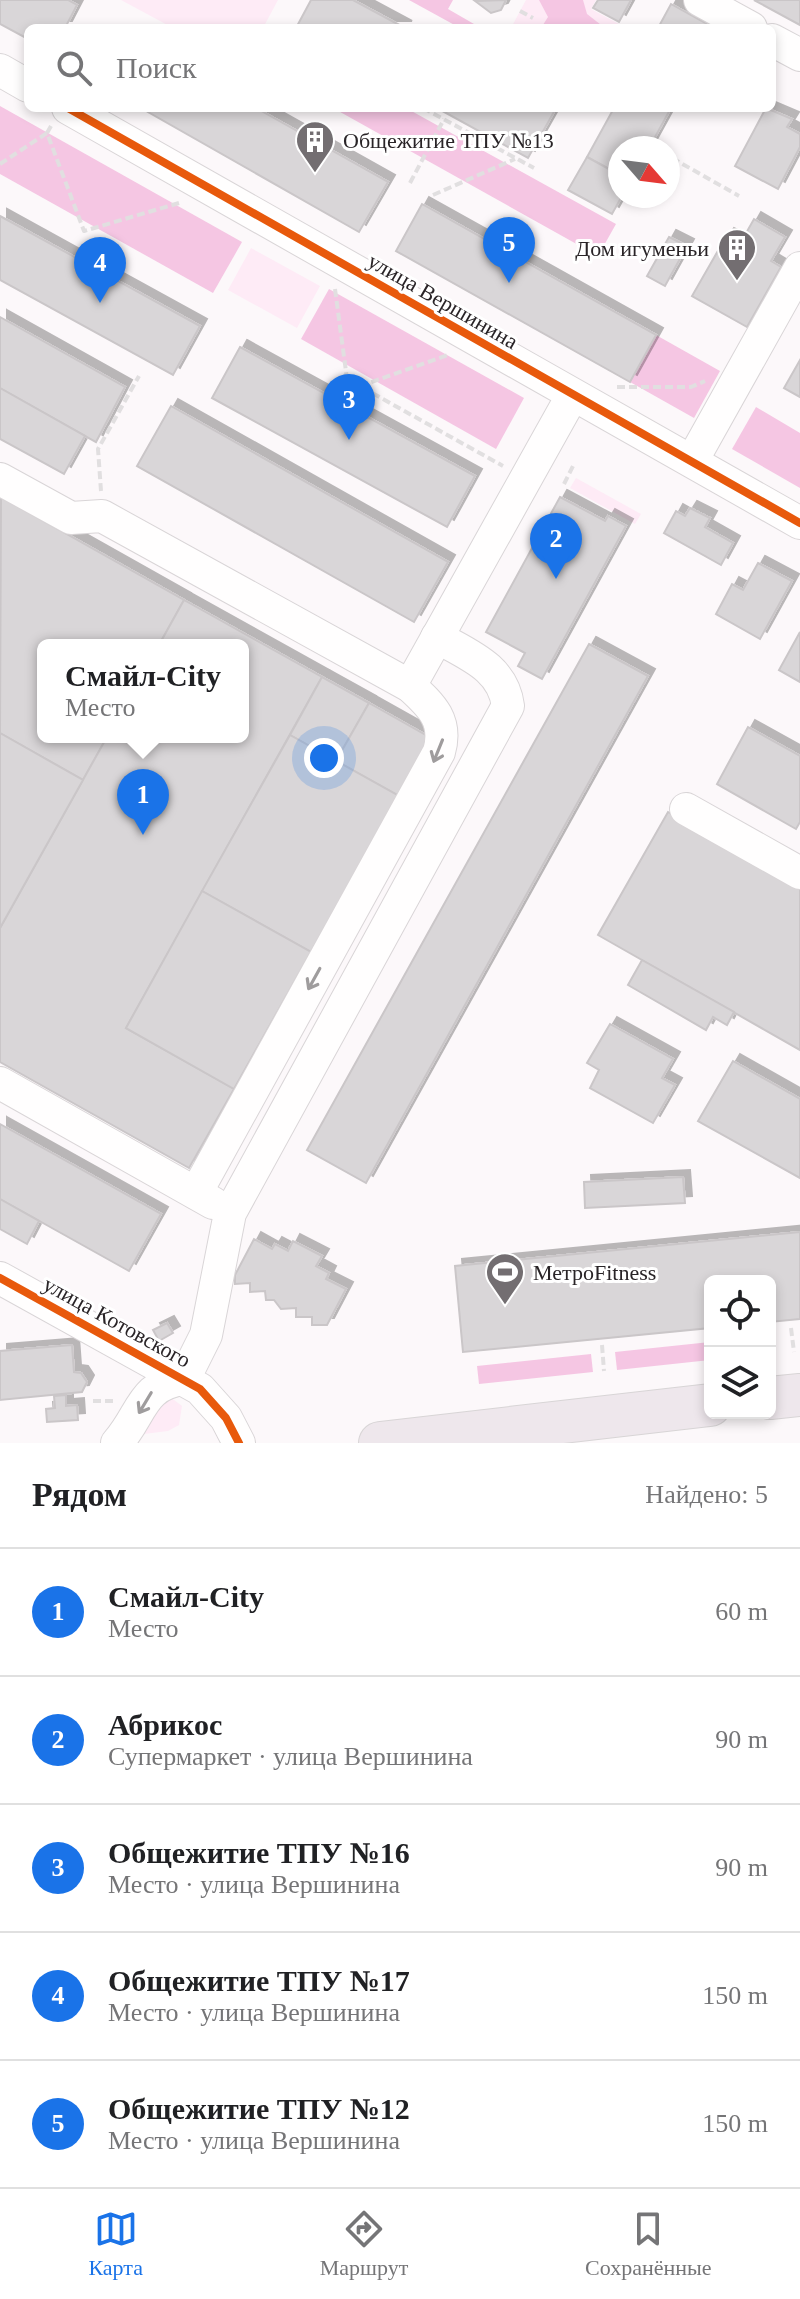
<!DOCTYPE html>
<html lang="ru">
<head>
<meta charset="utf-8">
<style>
  :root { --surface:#fff; --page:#f6f6f6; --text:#202124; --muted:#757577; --line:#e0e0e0; --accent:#1a73e8 }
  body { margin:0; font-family:Georgia,serif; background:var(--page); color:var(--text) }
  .controls { position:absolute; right:24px; bottom:24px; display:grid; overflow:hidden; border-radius:12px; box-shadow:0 4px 12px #0003 }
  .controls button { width:72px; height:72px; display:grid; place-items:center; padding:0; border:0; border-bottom:2px solid var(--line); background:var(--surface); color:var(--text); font:40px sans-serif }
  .compass { position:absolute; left:608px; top:136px; width:72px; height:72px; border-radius:50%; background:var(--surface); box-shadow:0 4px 12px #0003; rotate:118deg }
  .you { position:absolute; left:324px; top:758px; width:28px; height:28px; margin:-20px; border:6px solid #fff; border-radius:50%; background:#1a73e8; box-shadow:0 0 0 12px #1a73e833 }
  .badge { display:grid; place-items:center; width:52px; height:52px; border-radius:50%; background:var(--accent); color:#fff; font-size:26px; font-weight:700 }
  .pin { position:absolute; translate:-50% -66px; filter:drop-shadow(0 2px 4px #0008) }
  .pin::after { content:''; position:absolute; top:42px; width:28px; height:24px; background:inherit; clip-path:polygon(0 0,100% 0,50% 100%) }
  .popup { position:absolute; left:37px; top:639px; width:212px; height:104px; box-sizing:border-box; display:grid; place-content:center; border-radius:12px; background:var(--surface); filter:drop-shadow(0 2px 6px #0005); font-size:26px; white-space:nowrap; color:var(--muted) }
  .popup b { font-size:30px; color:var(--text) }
  .popup::after { content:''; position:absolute; left:50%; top:100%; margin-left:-16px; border:16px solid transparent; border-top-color:var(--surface) }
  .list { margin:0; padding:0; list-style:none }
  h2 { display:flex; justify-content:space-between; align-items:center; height:104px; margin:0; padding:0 32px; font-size:34px }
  h2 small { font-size:26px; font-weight:400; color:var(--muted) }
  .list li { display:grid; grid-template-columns:52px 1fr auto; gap:24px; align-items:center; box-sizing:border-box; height:128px; padding:0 32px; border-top:2px solid var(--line) }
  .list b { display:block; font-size:30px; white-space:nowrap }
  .list p { margin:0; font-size:26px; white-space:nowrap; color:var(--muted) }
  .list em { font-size:26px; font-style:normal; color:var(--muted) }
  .icon { flex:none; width:44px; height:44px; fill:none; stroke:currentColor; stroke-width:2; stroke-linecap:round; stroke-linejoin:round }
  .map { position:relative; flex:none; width:800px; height:1443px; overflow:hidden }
  .search { position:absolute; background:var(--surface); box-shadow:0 4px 12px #0003; left:24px; right:24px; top:24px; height:88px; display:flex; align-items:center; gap:20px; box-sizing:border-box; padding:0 28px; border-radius:12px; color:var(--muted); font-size:30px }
  .sheet { height:744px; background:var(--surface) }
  nav { display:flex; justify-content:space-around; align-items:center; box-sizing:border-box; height:112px; border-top:2px solid var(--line); background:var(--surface); font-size:22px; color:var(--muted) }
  nav a { display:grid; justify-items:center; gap:4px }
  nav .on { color:var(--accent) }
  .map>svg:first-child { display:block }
  .green { fill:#feebf6 }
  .forest { fill:#f5c6e3 }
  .building { fill:#d9d6d8; stroke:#cac6c8; stroke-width:2; filter:url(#shadow) }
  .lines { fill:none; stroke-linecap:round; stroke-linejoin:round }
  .minor-casing { stroke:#d9d5d7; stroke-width:34 }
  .major-casing { stroke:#d8d5d6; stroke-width:44 }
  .path { stroke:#e1dfe0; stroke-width:4; stroke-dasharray:8 4; stroke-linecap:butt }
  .minor { stroke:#fffefe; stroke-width:32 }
  .major { stroke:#eee7ec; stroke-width:42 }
  .cycleway-casing { stroke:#fff; stroke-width:13 }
  .cycleway { stroke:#e8590c; stroke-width:8 }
  .oneway { stroke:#9f9c9d }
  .labels { text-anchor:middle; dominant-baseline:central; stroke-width:6; stroke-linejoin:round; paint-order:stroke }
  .poi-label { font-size:22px; fill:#292427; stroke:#fff; text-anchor:start }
  .street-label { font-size:22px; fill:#292427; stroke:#fff }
</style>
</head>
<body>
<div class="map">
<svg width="800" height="1443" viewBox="0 0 800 1443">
  <defs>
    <filter id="shadow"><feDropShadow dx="7" dy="-7" stdDeviation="0" flood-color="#0004"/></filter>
  </defs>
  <rect width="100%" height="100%" fill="#fcf8fa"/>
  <!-- green -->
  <g class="green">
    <polygon points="121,0 278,0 263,28 173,28"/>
    <polygon points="526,0 596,0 591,9 619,24 616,28 511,28"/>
    <polygon points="251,248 320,286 297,328 228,290"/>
    <polygon points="576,478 641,514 635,524 570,488"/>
    <polygon points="170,1397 182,1406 179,1425 168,1431 136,1435 150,1404"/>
  </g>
  <!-- forest -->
  <g class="forest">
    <polygon points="409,0 453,0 448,9 474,24 475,28 460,28"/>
    <polygon points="539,0 583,0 587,14 605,28 541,28 548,17"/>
    <polygon points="0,106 242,242 213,293 0,174"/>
    <polygon points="333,108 406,108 616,224 598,256"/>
    <polygon points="329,289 524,398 496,449 301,339"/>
    <polygon points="656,335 720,371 694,418 630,382"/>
    <polygon points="756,407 800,433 800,488 732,449"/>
    <polygon points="710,1342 710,1360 617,1370 615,1352"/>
    <polygon points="591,1354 593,1372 479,1384 477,1366"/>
  </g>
  <!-- building -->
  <g class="building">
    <polygon points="0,0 68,0 77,5 65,28 28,28 28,39 0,24"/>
    <polygon points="311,0 353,0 405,28 296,28"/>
    <polygon points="506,0 501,10 491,13 475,1"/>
    <polygon points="598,0 631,0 619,22 593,8"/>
    <polygon points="754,0 800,0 800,25"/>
    <polygon points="671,4 714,28 658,28"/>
    <polygon points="141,108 256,108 388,182 359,232"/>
    <polygon points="437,108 551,108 555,110 528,158"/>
    <polygon points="614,108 671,108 649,148 620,148 620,175 587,157"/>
    <polygon points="766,108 792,119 787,127 800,134 800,147 778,189 735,166"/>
    <polygon points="587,157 620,175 622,196 612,214 568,190"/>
    <polygon points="422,204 656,335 630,382 396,251"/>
    <polygon points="0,216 200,326 173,375 0,280"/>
    <polygon points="754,219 785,237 771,261 781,267 747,327 692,296 727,235 741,242"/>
    <polygon points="669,237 687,246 665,286 647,276"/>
    <polygon points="0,317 125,387 96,442 0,388"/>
    <polygon points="240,347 475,476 447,527 212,398"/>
    <polygon points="800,360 800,397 784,388"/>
    <polygon points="0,388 85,436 64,474 0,439"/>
    <polygon points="171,406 448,562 414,622 137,466"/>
    <polygon points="1,497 184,600 159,645 43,645 43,737 107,737 83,780 0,733"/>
    <polygon points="560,497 605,521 608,516 626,526 542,679 518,666 525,653 486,632"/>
    <polygon points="690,508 710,518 705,527 733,543 721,565 664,533 676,511 685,516"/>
    <polygon points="758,563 792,581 760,639 716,614 732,584 743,590"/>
    <polygon points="184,600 322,677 126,1028 234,1089 189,1168 0,1062 0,928 107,737 243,737 243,645 159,645"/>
    <polygon points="800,632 800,682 779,670"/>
    <polygon points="589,644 648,676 366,1183 307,1150"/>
    <polygon points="322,677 369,703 336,761 290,735"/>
    <polygon points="369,703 431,738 399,796 336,761"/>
    <polygon points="748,727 800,756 800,822 796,829 717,784"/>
    <polygon points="0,733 83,780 0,928"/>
    <polygon points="290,735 399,796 311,952 202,891"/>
    <polygon points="668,812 800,887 800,1050 598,935"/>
    <polygon points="202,891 311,952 234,1089 126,1028"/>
    <polygon points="642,960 734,1012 727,1025 713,1017 706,1030 628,985"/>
    <polygon points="610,1024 673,1059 662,1078 675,1085 653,1123 590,1088 599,1070 587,1063"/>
    <polygon points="733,1061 800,1099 800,1178 698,1121"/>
    <polygon points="0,1124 161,1214 129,1271 0,1199"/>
    <polygon points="683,1177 685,1203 585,1208 584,1182"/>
    <polygon points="0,1199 39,1221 27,1244 0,1229"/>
    <polygon points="800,1232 800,1319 770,1322 770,1281 710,1281 710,1328 463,1352 455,1266"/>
    <polygon points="254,1239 272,1249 275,1244 288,1251 293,1241 322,1256 316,1266 329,1273 326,1279 346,1289 327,1325 312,1325 312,1317 296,1317 296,1308 281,1309 274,1300 266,1300 265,1291 250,1292 250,1283 235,1284 235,1275"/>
    <polygon points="167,1323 173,1333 159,1341 153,1330"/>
    <polygon points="72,1345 74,1372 81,1373 87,1382 82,1392 0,1400 0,1351"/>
    <polygon points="66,1395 66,1406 77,1405 78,1420 47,1422 46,1409 55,1408 54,1396"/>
  </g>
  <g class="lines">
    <defs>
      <g id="minor">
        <polyline points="700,0 751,28"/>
        <polyline points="772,40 800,55"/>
        <polyline points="0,70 28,86"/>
        <polyline points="68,108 800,523"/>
        <polyline points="692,461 800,268"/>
        <path d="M0,479L71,518L102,516L410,686C432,706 448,721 439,752L196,1193"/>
        <polyline points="410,686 572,396"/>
        <polyline points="686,809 800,873"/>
        <polyline points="0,1083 213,1203"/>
        <polyline points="0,1278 200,1389 226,1418 239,1443"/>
        <path d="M184,1379L206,1335L230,1213L508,706C503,667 468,655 437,637"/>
        <path d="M117,1443C143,1414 140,1385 184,1379"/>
      </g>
      <g id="major">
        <polyline points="770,1398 800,1395"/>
        <polyline points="380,1443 710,1405"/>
      </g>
    </defs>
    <!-- minor casing -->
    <use href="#minor" class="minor-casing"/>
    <!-- major casing -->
    <use href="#major" class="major-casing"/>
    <!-- path -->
    <g class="path">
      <polyline points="520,11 533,18"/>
      <polyline points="423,108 534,168"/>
      <polyline points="51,126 47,133 84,231 179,203"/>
      <polyline points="672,158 739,196"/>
      <polyline points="0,164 47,133"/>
      <polyline points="410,183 444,119"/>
      <polyline points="433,195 515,159"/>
      <polyline points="335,289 347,379 503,466"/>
      <polyline points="360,386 448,355"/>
      <polyline points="617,387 691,387 705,381"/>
      <polyline points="564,484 574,464"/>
      <polyline points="101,491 98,449 139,376"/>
      <polyline points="791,1328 794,1352"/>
      <polyline points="602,1345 604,1371"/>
      <polyline points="93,1401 114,1401"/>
    </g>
    <!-- minor -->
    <use href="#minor" class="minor"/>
    <!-- major -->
    <use href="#major" class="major"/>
    <defs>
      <g id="cycleway">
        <polyline points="68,108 800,523"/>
        <polyline points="0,1278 200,1389 226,1418 239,1443"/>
      </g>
    </defs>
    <!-- cycleway casing -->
    <use href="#cycleway" class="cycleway-casing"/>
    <!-- cycleway -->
    <use href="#cycleway" class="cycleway"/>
  </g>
  <!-- one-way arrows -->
  <defs><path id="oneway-shaft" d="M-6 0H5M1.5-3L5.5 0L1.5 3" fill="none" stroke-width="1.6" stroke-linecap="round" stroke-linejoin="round" transform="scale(2)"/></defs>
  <g class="oneway">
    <use href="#oneway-shaft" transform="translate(438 751) rotate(112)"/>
    <use href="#oneway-shaft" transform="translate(314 979) rotate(119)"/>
    <use href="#oneway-shaft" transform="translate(145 1403) rotate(121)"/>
  </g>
  <!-- icons -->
  <defs>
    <symbol id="building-pin" viewBox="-11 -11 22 30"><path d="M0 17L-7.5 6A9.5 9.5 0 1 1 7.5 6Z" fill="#736e71" stroke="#fff"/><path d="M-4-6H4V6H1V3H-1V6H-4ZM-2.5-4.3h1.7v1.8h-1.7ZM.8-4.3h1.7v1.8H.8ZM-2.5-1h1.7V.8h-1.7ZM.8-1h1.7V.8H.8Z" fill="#fff"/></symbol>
    <symbol id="stadium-pin" viewBox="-11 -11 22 30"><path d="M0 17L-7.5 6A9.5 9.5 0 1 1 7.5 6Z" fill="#736e71" stroke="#fff"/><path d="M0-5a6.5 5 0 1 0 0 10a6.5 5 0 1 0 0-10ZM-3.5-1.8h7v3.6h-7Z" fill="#fff"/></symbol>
  </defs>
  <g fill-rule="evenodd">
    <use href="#building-pin" x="293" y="118" width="44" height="60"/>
    <use href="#building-pin" x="715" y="226" width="44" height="60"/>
    <use href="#stadium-pin" x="483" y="1250" width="44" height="60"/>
  </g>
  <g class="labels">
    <!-- poi labels -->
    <g class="poi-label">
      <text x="343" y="140">Общежитие ТПУ №13</text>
      <text x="709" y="248" text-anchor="end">Дом игуменьи</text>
      <text x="533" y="1272">МетроFitness</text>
    </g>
    <!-- street labels -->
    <g class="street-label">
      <text transform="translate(443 301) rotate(30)">улица Вершинина</text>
      <text transform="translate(117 1322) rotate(29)">улица Котовского</text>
    </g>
  </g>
</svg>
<div class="controls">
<button><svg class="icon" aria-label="locate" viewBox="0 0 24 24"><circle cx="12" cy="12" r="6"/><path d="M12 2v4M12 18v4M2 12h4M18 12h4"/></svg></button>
<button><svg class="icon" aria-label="layers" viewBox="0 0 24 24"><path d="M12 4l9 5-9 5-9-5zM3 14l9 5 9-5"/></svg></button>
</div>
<svg class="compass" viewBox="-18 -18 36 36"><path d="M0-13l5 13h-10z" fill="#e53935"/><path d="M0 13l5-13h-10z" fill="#757577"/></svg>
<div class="you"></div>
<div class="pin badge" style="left:143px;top:835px">1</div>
<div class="popup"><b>Смайл-City</b>Место</div>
<div class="pin badge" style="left:556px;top:579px">2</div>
<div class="pin badge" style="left:349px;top:440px">3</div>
<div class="pin badge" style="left:100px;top:303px">4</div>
<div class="pin badge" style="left:509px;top:283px">5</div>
<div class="search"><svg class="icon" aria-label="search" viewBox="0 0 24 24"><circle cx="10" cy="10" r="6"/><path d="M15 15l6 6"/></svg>Поиск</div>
</div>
<section class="sheet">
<h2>Рядом<small>Найдено: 5</small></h2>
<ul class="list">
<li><span class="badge">1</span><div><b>Смайл-City</b><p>Место</p></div><em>60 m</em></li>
<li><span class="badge">2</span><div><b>Абрикос</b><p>Супермаркет · улица Вершинина</p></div><em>90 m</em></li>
<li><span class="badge">3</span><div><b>Общежитие ТПУ №16</b><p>Место · улица Вершинина</p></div><em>90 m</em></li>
<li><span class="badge">4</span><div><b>Общежитие ТПУ №17</b><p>Место · улица Вершинина</p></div><em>150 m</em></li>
<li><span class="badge">5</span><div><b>Общежитие ТПУ №12</b><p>Место · улица Вершинина</p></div><em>150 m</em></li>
</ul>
</section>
<nav>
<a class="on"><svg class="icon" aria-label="map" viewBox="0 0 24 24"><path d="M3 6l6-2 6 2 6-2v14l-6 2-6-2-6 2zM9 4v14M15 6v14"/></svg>Карта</a>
<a><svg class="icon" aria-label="directions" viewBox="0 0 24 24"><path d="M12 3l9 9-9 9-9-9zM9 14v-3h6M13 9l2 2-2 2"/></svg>Маршрут</a>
<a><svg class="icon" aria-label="saved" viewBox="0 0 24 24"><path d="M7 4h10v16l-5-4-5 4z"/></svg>Сохранённые</a>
</nav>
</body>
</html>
